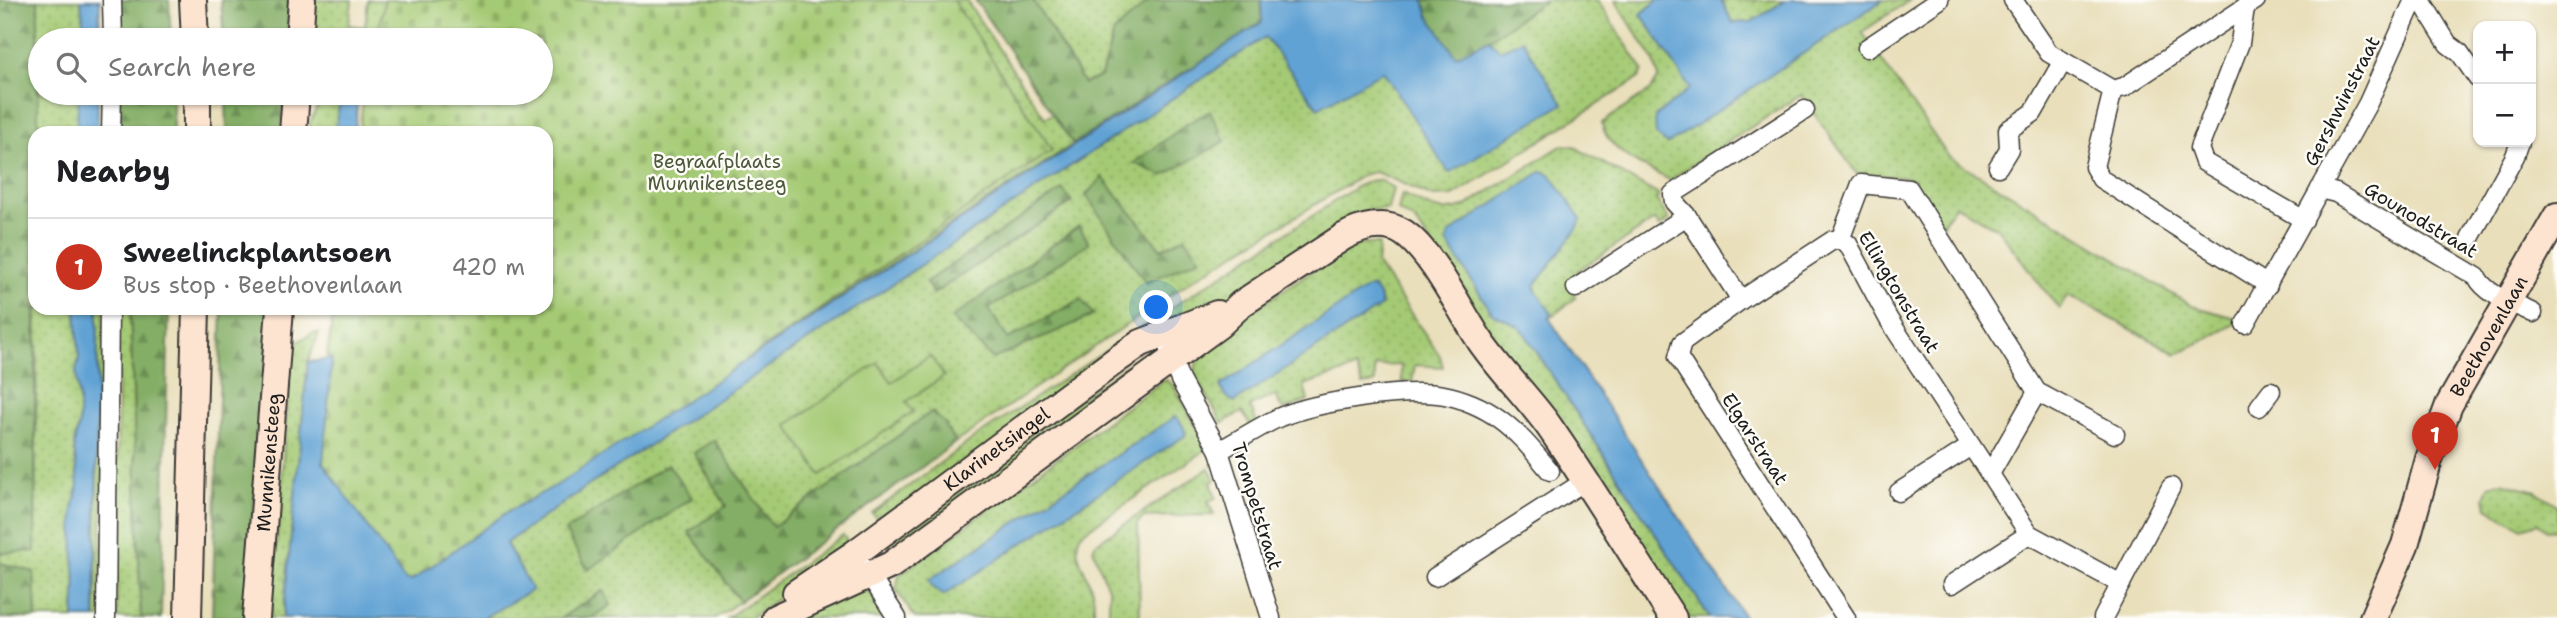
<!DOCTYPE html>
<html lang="en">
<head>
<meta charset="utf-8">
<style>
  :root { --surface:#fff; --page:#f6f6f6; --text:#202124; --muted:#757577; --line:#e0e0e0; --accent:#c8321e }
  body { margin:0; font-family:"Shantell Sans",sans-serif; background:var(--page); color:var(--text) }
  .controls { position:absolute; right:21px; top:21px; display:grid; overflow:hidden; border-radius:14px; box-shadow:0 2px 5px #0004 }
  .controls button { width:63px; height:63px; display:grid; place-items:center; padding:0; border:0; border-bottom:2px solid var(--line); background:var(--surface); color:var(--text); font:35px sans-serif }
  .you { position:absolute; left:1157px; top:308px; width:24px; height:24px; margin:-18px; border:5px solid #fff; border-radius:50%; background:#1a73e8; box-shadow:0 0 0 10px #1a73e833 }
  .badge { display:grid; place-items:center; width:46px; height:46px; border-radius:50%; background:var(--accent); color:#fff; font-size:23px; font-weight:700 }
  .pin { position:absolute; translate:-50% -58px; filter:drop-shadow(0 2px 4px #0008) }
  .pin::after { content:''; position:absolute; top:37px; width:24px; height:21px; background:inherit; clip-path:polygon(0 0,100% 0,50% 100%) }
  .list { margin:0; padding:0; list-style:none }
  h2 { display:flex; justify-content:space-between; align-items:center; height:91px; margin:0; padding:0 28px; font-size:30px }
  h2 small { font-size:23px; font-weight:400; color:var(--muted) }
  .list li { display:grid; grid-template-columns:46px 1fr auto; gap:21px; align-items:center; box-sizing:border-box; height:98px; padding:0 28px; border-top:2px solid var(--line) }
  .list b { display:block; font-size:26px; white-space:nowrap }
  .list p { margin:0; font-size:23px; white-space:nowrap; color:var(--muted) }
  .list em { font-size:23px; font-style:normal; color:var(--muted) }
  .icon { flex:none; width:38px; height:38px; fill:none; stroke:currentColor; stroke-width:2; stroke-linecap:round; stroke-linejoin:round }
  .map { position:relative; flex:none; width:2557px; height:618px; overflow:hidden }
  .search { position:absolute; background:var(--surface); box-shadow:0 2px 5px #0004; left:28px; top:28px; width:525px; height:77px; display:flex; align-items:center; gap:18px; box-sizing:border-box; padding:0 24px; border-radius:38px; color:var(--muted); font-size:26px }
  .panel { position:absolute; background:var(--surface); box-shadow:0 2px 5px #0004; left:28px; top:126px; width:525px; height:189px; border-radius:21px }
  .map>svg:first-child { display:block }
  .grass { fill:url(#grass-dots); stroke:#607348; stroke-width:2; fill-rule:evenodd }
  .forest { fill:url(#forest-firs); stroke:#506541; stroke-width:2 }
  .cemetery { fill:url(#cemetery-stones); stroke:#607348; stroke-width:2 }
  .park { fill:#a5ca74; stroke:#607348; stroke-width:2 }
  .water { fill:#60a2d4; stroke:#3e5f78; stroke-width:2 }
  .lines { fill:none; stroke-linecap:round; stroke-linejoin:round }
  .street-casing { stroke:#3b3934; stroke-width:21 }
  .secondary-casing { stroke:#3b3934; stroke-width:30 }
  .street { stroke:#fff; stroke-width:18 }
  .secondary { stroke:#fde4d1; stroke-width:26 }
  .labels { text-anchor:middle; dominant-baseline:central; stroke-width:5; stroke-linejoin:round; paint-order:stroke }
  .street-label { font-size:19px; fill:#1c1c1c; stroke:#fdfcf7 }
  .park-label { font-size:19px; fill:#4c593b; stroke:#fdfcf7 }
</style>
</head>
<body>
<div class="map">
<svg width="2557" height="618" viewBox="0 0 2557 618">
  <defs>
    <pattern id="grass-dots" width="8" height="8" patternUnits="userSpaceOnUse" patternTransform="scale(1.75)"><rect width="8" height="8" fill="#a5ca74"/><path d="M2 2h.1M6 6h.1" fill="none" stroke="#8dad64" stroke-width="1.8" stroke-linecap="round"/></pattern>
    <pattern id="forest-firs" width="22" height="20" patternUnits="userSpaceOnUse" patternTransform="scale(1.75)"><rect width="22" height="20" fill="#84ae66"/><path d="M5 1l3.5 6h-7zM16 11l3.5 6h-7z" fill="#6b8d53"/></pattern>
    <pattern id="cemetery-stones" width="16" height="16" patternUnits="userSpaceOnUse" patternTransform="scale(1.75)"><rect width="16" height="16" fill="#a5ca74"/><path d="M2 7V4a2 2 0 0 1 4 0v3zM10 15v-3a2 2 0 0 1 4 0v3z" fill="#8dad64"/></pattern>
  </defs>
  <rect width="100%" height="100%" fill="#fdfcf7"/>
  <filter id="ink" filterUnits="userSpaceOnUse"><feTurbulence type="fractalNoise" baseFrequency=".0143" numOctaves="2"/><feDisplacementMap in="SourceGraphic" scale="14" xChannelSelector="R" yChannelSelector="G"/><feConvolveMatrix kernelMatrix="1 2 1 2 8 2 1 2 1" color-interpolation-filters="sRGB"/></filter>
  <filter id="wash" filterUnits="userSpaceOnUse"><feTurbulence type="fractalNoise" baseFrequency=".00686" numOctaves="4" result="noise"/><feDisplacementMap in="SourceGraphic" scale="28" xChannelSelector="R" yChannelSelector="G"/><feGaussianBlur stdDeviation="1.57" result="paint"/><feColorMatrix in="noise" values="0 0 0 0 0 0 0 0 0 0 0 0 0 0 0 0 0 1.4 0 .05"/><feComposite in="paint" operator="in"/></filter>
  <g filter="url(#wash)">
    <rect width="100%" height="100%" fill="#e9dfbb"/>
    <!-- grass -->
    <g class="grass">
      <polygon points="38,0 81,0 83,21 79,40 40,40 40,93 79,93 80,109 76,133 38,133"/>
      <path d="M313,0H352L349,25L365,27L368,0H489L429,40H323C308,30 312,16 313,0Z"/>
      <polygon points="947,0 966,0 1045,118 1052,114 1073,144 557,485"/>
      <polygon points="1033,0 1150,0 1114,32 1101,76 1084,84"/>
      <path d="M1546,0H1597L1643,70L1639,78L1453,196L1433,197L1383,175L1375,172L1365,174L1195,278L956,442L934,413L773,530L714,440L694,453L727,506L730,589L740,601L715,618H591L611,605L602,591L561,618H483L532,590L506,543L585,488L1265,37L1383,71L1499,50L1489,39ZM1102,177L1161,250L1086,196ZM1063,190L1072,202L933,294L926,282Z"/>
      <path d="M1615,0H1658L1641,14L1690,88L1668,144L1883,0H1910L1862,32L1948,156L2192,306L2243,320L2177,354L2068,295L2059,309L1997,228L1955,205L1941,227L1911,178L1857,174L1801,95L1674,177L1678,184C1653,171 1607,154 1602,123L1651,90L1659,77L1653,59Z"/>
      <polygon points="1721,0 1786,0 1751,22 1733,23"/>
      <polygon points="323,93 341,93 335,133 309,133 310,123"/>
      <path d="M1563,145L1573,146L1657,194L1659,196L1656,199L1669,220L1659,227L1655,220L1577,271L1581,277L1570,286L1576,298L1549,318L1551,313L1535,289L1536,284L1578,227L1546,172H1542L1449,234L1447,242L1492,313L1518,326L1523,331L1710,618H1686L1513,369L1419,226L1414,220L1398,211L1402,194C1425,205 1439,216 1464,207Z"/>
      <path d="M1373,180L1381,181L1393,188L1388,209L1368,210L1360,214C1302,252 1244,301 1176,322L1172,317L1162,319L1159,316L1358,186Z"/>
      <path d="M1360,244H1379L1377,264L1440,356L1443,367L1415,365L1412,382H1402L1401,365L1375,366V383L1363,385L1356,368L1304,385L1308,401L1283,410L1275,395L1250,406L1257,423L1251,426L1242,412L1222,423L1194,373L1199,355L1195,349L1348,247ZM1379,295L1381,305L1239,399Z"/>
      <polygon points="37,308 76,308 76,313 79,358 76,372 79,399 79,424 74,444 78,486 73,510 74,567 76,575 74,618 36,618 34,572 0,563 0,553 35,551"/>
      <polygon points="98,308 104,308 101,618 96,618"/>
      <polygon points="118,308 130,308 141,618 117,618"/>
      <polygon points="1147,324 1152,330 883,525 872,513 977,436"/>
      <polygon points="313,333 319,333 308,362 283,618 271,618 291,353 296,343"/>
      <polygon points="1148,350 1154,360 900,551 889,536"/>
      <path d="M1165,379L1174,386L1208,447L1200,454L1082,533C1069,551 1087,571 1092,590C1095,599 1094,609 1094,618H915L896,590L899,575ZM1176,416L1183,426L1112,484L944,595C936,593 932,588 929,580Z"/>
      <polygon points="1209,468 1215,480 1211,482 1216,498 1208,501 1214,515 1144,517 1138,522 1140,618 1109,618 1109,591 1093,549 1095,544"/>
      <polygon points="2501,482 2536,491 2557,505 2557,529 2547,530 2538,523 2522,528 2487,508 2485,497 2489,486"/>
      <polygon points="843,535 851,547 750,618 727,618"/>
      <polygon points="865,590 871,594 887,618 787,618"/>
    </g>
    <!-- forest -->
    <g class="forest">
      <polygon points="0,0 38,0 38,133 35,133 35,551 0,553"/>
      <polygon points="118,0 169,0 171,40 119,40"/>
      <polygon points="221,0 289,0 287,40 224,40"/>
      <polygon points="975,0 1033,0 1084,84 1101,76 1114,32 1150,0 1261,0 1262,22 1073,144"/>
      <polygon points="1424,0 1546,0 1489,39 1456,57 1428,15"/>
      <polygon points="118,93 173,93 173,133 121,133"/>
      <polygon points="226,93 284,93 282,133 227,133"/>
      <polygon points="1210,111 1225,141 1163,176 1134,163 1188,123"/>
      <polygon points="1102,177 1161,249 1185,237 1201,258 1146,283 1086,195"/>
      <polygon points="1063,189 1072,202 933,294 926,282"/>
      <polygon points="1079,226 1089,243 989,309 1008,339 1081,299 1094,315 993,359 952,318"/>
      <polygon points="130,308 169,308 161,618 141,618"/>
      <polygon points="222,308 270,308 245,618 212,618"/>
      <polygon points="931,412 947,425 945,427 956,442 740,601 689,532 726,506 694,453 714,440 773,527"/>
      <polygon points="668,464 692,498 588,570 565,531"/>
      <polygon points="0,563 34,572 36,618 0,618"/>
      <polygon points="603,591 611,605 591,618 561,618"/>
    </g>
    <!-- cemetery -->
    <polygon class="cemetery" points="385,0 953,0 1052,150 405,594 311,469 334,308 546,308 546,133 359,133 364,93 541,93 541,40 376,40"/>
    <!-- park -->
    <polygon class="park" points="930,356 944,376 906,402 913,412 821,475 787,425 878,363 892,382"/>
    <!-- water -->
    <g class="water">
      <polygon points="81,0 100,0 99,40 79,40 83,21"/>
      <polygon points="1261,0 1424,0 1428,15 1456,56 1489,39 1500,50 1522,40 1563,104 1449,173 1383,71 1318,108 1265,37 585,488 506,543 532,590 527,593 483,618 283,618 308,362 332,359 323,463 405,580 411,581 507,512 557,485 1262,22"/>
      <polygon points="1658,0 1721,0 1733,23 1751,22 1786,0 1883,0 1668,144 1656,135 1655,117 1690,88 1641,14"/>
      <polygon points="79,93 98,93 98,133 76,133"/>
      <polygon points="341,93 358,94 355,133 335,133"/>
      <polygon points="1542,171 1550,174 1581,219 1578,227 1536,284 1535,289 1551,313 1549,318 1745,618 1710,618 1523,331 1518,326 1492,313 1447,242 1449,234"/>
      <path d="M1372,287L1379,295L1381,306L1239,399L1235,402C1227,399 1223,393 1220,386L1367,288Z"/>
      <polygon points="76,308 98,308 95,618 74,618 76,575 74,567 73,510 78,486 74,444 79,424 79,399 76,372 79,358"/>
      <polygon points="1176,416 1183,426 1186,435 944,595 933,588 929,580"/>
    </g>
  </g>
  <g filter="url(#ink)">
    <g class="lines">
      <defs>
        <g id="street">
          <polyline points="112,0 113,40"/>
          <polyline points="2013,0 2049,53 2113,90 2124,87 2256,0"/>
          <polyline points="2421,0 2448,44 2460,53 2478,79"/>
          <polyline points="2245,7 2240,43 2199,148 2204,162 2304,220"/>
          <polyline points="1867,48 1939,0"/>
          <polyline points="2113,90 2094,167 2101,179 2268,285"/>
          <polyline points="111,133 112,93"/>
          <polyline points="1998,167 2009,149 2008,130 2033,113 2063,61"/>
          <path d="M2320,189L2336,193L2477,277C2486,295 2515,304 2533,313"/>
          <polyline points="2470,238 2515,156 2520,142"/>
          <polyline points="1840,240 1833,240 1741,300 1682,343 1678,357 1846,618"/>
          <polyline points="1576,288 1687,216"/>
          <polyline points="1741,300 1687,216 1674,202 1673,194 1805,110"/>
          <polyline points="2245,324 2368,103 2414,0"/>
          <polyline points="1169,351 1180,380 1219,451 1271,618"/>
          <polyline points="2259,407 2271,391"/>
          <polyline points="2115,434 2037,392 1909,189 1861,184 1840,240 1848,244 1889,320 2029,534 2121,584"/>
          <path d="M1219,451C1239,440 1260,426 1280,417C1317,402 1405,388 1444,395C1461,398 1483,407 1498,418C1518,432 1534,452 1550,471"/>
          <polyline points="1990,474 2037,392"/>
          <polyline points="1899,492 1971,446"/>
          <polyline points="865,568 897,618"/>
          <polyline points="1435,577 1585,481"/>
          <polyline points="1952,584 2029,534"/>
          <polyline points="106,618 109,308"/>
          <polyline points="2103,618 2171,487"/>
        </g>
        <g id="secondary">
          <polyline points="193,0 195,40"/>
          <polyline points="299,40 302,0"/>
          <polyline points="197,93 197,133"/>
          <polyline points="293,133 296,93"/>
          <path id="s1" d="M796,593L854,554L1119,358L1141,343L1217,314"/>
          <polyline points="188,618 196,308"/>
          <path id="s2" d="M256,618L280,308"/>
          <path d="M775,618L891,565L1219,325L1241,304L1343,237C1361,227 1385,220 1404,233C1433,253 1460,311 1481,342C1501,371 1527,396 1548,425C1592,488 1632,554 1673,618"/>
          <path id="s3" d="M2373,618L2405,545L2429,459L2449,405L2557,216"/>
        </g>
      </defs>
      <!-- street casing -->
      <use href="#street" class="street-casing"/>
      <!-- secondary casing -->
      <use href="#secondary" class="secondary-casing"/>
      <!-- street -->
      <use href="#street" class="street"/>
      <!-- secondary -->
      <use href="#secondary" class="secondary"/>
    </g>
  </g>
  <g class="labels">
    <!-- street labels -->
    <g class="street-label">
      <text transform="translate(2342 101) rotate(-63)">Gershwinstraat</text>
      <text transform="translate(2421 220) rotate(31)">Gounodstraat</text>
      <text transform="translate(1899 292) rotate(59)">Ellingtonstraat</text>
      <text stroke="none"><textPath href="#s3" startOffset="306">Beethovenlaan</textPath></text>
      <text transform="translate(1755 439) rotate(57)">Elgarstraat</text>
      <text stroke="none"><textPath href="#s1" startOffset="247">Klarinetsingel</textPath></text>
      <text stroke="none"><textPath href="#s2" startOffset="156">Munnikensteeg</textPath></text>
      <text transform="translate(1257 506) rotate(73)">Trompetstraat</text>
    </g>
    <!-- park labels -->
    <g class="park-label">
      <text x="717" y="161">Begraafplaats<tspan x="717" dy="22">Munnikensteeg</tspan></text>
    </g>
  </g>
</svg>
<div class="controls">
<button>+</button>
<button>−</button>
</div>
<div class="you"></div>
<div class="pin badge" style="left:2435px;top:470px">1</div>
<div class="search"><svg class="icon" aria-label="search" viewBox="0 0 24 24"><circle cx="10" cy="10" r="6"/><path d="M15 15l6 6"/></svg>Search here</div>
<section class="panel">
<h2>Nearby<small></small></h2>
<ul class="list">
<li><span class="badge">1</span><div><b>Sweelinckplantsoen</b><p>Bus stop · Beethovenlaan</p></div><em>420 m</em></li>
</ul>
</section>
</div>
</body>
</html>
